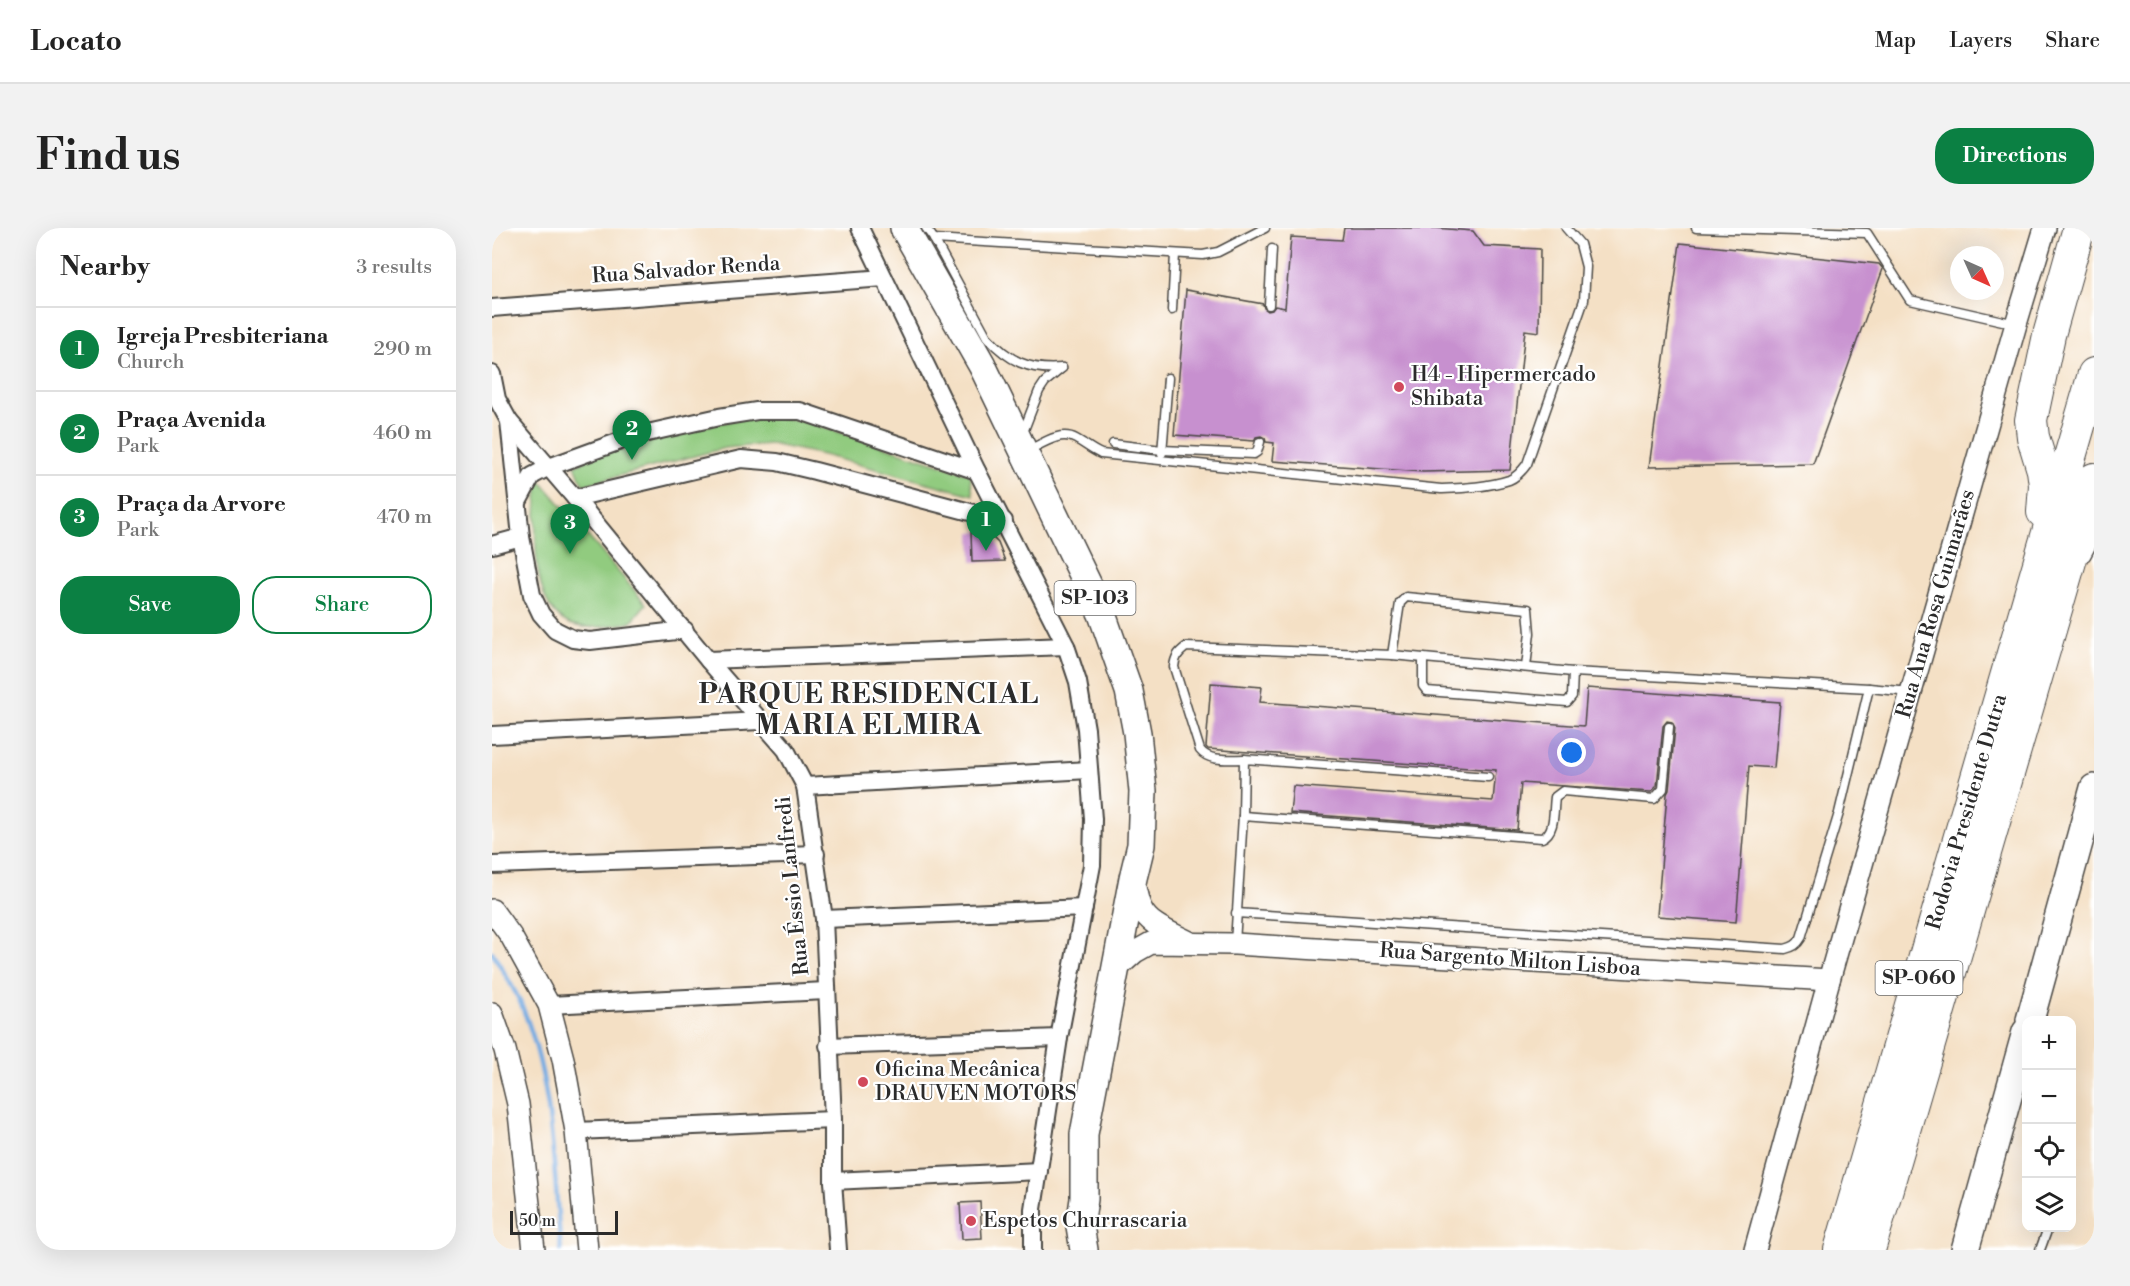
<!DOCTYPE html>
<html lang="en">
<head>
<meta charset="utf-8">
<style>
  :root { --surface:#fff; --page:#f2f2f2; --text:#222; --muted:#767676; --line:#e0e0e0; --accent:#0b8043 }
  body { margin:0; font-family:"Libre Bodoni",serif; background:var(--page); color:var(--text) }
  .controls { position:absolute; right:18px; bottom:18px; display:grid; overflow:hidden; border-radius:12px; box-shadow:0 6px 24px #0002 }
  .controls button { width:54px; height:54px; display:grid; place-items:center; padding:0; border:0; border-bottom:2px solid var(--line); background:var(--surface); color:var(--text); font:30px sans-serif }
  .compass { position:absolute; left:1458px; top:18px; width:54px; height:54px; border-radius:50%; background:var(--surface); box-shadow:0 6px 24px #0002; rotate:135deg }
  .scale { position:absolute; left:18px; bottom:15px; width:108px; box-sizing:border-box; padding-left:6px; border:3px solid #2b2b2b; border-top:0; font-size:16px; line-height:21px; white-space:nowrap; color:#2b2b2b; -webkit-text-stroke:4px #fff; paint-order:stroke }
  .you { position:absolute; left:1080px; top:525px; width:21px; height:21px; margin:-15px; border:4px solid #fff; border-radius:50%; background:#1a73e8; box-shadow:0 0 0 9px #1a73e833 }
  .badge { display:grid; place-items:center; width:39px; height:39px; border-radius:50%; background:var(--accent); color:#fff; font-size:20px; font-weight:700 }
  .pin { position:absolute; translate:-50% -50px; filter:drop-shadow(0 2px 3px #0008) }
  .pin::after { content:''; position:absolute; top:32px; width:21px; height:18px; background:inherit; clip-path:polygon(0 0,100% 0,50% 100%) }
  .list { margin:0; padding:0; list-style:none }
  h2 { display:flex; justify-content:space-between; align-items:center; height:78px; margin:0; padding:0 24px; font-size:26px }
  h2 small { font-size:20px; font-weight:400; color:var(--muted) }
  .list li { display:grid; grid-template-columns:39px 1fr auto; gap:18px; align-items:center; box-sizing:border-box; height:84px; padding:0 24px; border-top:2px solid var(--line) }
  .list b { display:block; font-size:22px; white-space:nowrap }
  .list p { margin:0; font-size:20px; white-space:nowrap; color:var(--muted) }
  .list em { font-size:20px; font-style:normal; color:var(--muted) }
  .actions { display:flex; gap:12px; padding:18px 24px }
  .actions a { flex:1; padding:14px 0; border:2px solid var(--accent); border-radius:24px; text-align:center; font-size:21px; color:var(--accent) }
  .actions .main { background:var(--accent); color:#fff }
  .icon { flex:none; width:33px; height:33px; fill:none; stroke:currentColor; stroke-width:2; stroke-linecap:round; stroke-linejoin:round }
  .map { position:relative; flex:none; width:1602px; height:1022px; overflow:hidden; border-radius:24px }
  header { display:flex; align-items:center; gap:36px; box-sizing:border-box; height:84px; padding:0 30px; background:var(--surface); border-bottom:2px solid var(--line) }
  header strong { font-size:28px }
  nav { display:flex; gap:33px; margin-inline-start:auto; font-size:21px }
  .intro { display:flex; align-items:center; justify-content:space-between; box-sizing:border-box; height:144px; padding:0 36px }
  h1 { margin:0; font-size:42px }
  .button { padding:15px 27px; border-radius:24px; background:var(--accent); color:#fff; font-size:21px; font-weight:700 }
  main { display:flex; gap:36px; padding:0 36px }
  aside { flex:1; background:var(--surface); border-radius:24px; box-shadow:0 6px 24px #0002 }
  .map>svg:first-child { display:block }
  .green { fill:#91cb7f; stroke:#5e7b55; stroke-width:1.5 }
  .lines { fill:none; stroke-linecap:round; stroke-linejoin:round }
  .stream { stroke:#74abe2; stroke-width:4.5 }
  .building { fill:#c790cf }
  .service-casing { stroke:#494642; stroke-width:11 }
  .minor-casing { stroke:#494642; stroke-width:20 }
  .tertiary-casing { stroke:#494642; stroke-width:24 }
  .primary-casing { stroke:#494642; stroke-width:30 }
  .motorway-casing { stroke:#494642; stroke-width:34 }
  .service { stroke:#fff; stroke-width:8 }
  .minor { stroke:#fff; stroke-width:16 }
  .tertiary { stroke:#fff; stroke-width:21 }
  .primary { stroke:#fff; stroke-width:27 }
  .motorway { stroke:#fff; stroke-width:32 }
  .poi-dot { fill:#d1495b; stroke:#fff; stroke-width:2 }
  .labels { text-anchor:middle; dominant-baseline:central; stroke-width:4.5; stroke-linejoin:round; paint-order:stroke }
  .shield { fill:#fff; stroke:#6b6b6b; stroke-width:1.5 }
  .shield-label { font-size:20px; font-weight:bold; fill:#2b2b2b }
  .street-label { font-size:21px; fill:#2b2b2b; stroke:#fff }
  .poi-label { font-size:21px; fill:#2b2b2b; stroke:#fff; text-anchor:start }
  .district-label { font-size:27px; font-weight:bold; letter-spacing:1.5px; fill:#2b2b2b; stroke:#fff }
</style>
</head>
<body>
<header>
<strong>Locato</strong>
<nav><a>Map</a><a>Layers</a><a>Share</a></nav>
</header>
<div class="intro"><h1>Find us</h1><a class="button">Directions</a></div>
<main>
<aside>
<h2>Nearby<small>3 results</small></h2>
<ul class="list">
<li><span class="badge">1</span><div><b>Igreja Presbiteriana</b><p>Church</p></div><em>290 m</em></li>
<li><span class="badge">2</span><div><b>Praça Avenida</b><p>Park</p></div><em>460 m</em></li>
<li><span class="badge">3</span><div><b>Praça da Arvore</b><p>Park</p></div><em>470 m</em></li>
</ul>
<div class="actions"><a class="main">Save</a><a>Share</a></div>
</aside>
<div class="map">
<svg width="1602" height="1022" viewBox="0 0 1602 1022">
  <rect width="100%" height="100%" fill="#fff"/>
  <filter id="ink" filterUnits="userSpaceOnUse"><feTurbulence type="fractalNoise" baseFrequency=".0167" numOctaves="2"/><feDisplacementMap in="SourceGraphic" scale="12" xChannelSelector="R" yChannelSelector="G"/><feConvolveMatrix kernelMatrix="1 2 1 2 8 2 1 2 1" color-interpolation-filters="sRGB"/></filter>
  <filter id="wash" filterUnits="userSpaceOnUse"><feTurbulence type="fractalNoise" baseFrequency=".008" numOctaves="4" result="noise"/><feDisplacementMap in="SourceGraphic" scale="24" xChannelSelector="R" yChannelSelector="G"/><feGaussianBlur stdDeviation="1.35" result="paint"/><feColorMatrix in="noise" values="0 0 0 0 0 0 0 0 0 0 0 0 0 0 0 0 0 1.4 0 .05"/><feComposite in="paint" operator="in"/></filter>
  <g filter="url(#wash)">
    <rect width="100%" height="100%" fill="#f4e0c5"/>
    <!-- green -->
    <g class="green">
      <polygon points="267,187 312,193 478,246 481,267 331,227 279,216 233,220 91,257 83,237 142,213"/>
      <path d="M47,251L154,376L138,395C118,397 92,404 74,394C35,373 43,289 47,251Z"/>
    </g>
    <g class="lines">
      <!-- stream -->
      <path class="stream" d="M0,724C10,741 21,758 29,776C62,853 61,941 69,1022"/>
    </g>
    <g id="blocks">
      <!-- building -->
      <g class="building">
        <polygon points="852,0 943,0 981,3 992,18 1048,21 1047,104 1033,102 1018,242 931,244 780,233 782,215 774,214 773,210 769,208 764,209 762,213 682,207 694,62 771,76 772,80 776,83 780,82 783,78 793,80 799,9 850,12"/>
        <polygon points="1188,15 1387,36 1391,41 1321,236 1157,239"/>
        <polygon points="479,304 490,304 499,308 506,315 513,333 480,334"/>
        <polygon points="719,455 770,459 768,474 1092,498 1095,460 1288,474 1282,540 1257,538 1244,694 1165,688 1175,566 1177,562 1183,500 1180,494 1175,493 1171,498 1165,558 1159,564 1029,555 1025,602 798,585 801,558 1001,573 1004,542 716,521 714,519"/>
        <polygon points="488,974 490,1010 470,1011 468,975"/>
      </g>
    </g>
  </g>
  <g filter="url(#ink)">
    <use href="#blocks" fill-opacity="0" stroke="#494642" stroke-width="1.5"/>
    <g class="lines">
      <defs>
        <g id="service">
          <path d="M434,0L442,11L495,109C517,133 537,143 570,140"/>
          <polyline points="1204,0 1375,5 1418,72 1524,96"/>
          <polyline points="442,11 711,27 726,24 773,0"/>
          <polyline points="777,77 780,21"/>
          <polyline points="680,82 683,26"/>
          <polyline points="530,207 547,163 553,154 570,140"/>
          <polyline points="621,216 670,222 762,226 765,224 768,214"/>
          <path d="M535,223C550,216 568,202 584,211C593,216 600,222 609,226L949,261C971,260 996,259 1017,252C1025,249 1030,243 1035,236L1092,72L1094,39L1088,16L1074,0"/>
          <polyline points="670,225 676,150"/>
          <polyline points="1594,328 1602,313"/>
          <polyline points="900,427 908,375 914,369 1036,381 1038,405 1034,439"/>
          <polyline points="931,430 931,458 935,463 1075,474 1080,468 1081,444"/>
          <path d="M752,531C738,531 717,534 708,522L682,439C683,429 686,425 694,419L900,427L1081,444L1377,460L1418,464"/>
          <polyline points="751,588 752,531 996,549"/>
          <path d="M744,685L1293,721C1301,719 1305,717 1309,710L1347,585L1377,460"/>
          <path d="M743,715L751,588L1050,610C1064,604 1061,582 1063,569L1071,563L1162,571L1171,561L1177,499"/>
          <polyline points="1548,1022 1556,1000"/>
        </g>
        <g id="minor">
          <polyline points="368,0 485,243 574,418 586,454 594,501 601,591 600,637 567,810 541,981 541,1022"/>
          <polyline points="0,80 392,50"/>
          <polyline points="0,146 5,171 17,193 83,270 216,432 294,522 313,558 332,691 341,892 341,953 346,1022"/>
          <polyline points="17,193 29,309 40,367 49,386 63,402 81,411 98,413 193,402"/>
          <polyline points="83,270 249,231 285,234 323,243 512,293"/>
          <polyline points="26,274 40,248 57,239 142,208 227,189 265,183 308,183 485,243"/>
          <polyline points="0,317 29,309"/>
          <polyline points="216,432 574,418"/>
          <polyline points="0,507 268,493"/>
          <polyline points="313,558 597,542"/>
          <polyline points="0,637 324,626"/>
          <polyline points="332,691 592,680"/>
          <polyline points="57,777 334,763"/>
          <polyline points="336,818 567,810"/>
          <polyline points="84,903 341,892"/>
          <polyline points="341,953 547,943"/>
        </g>
        <g id="tertiary">
          <path d="M641,652C644,661 645,672 649,680C657,698 681,705 697,714"/>
          <polyline points="0,682 19,708 57,777 71,831 84,903 95,1022"/>
          <polyline points="623,742 643,724 659,715 743,716 1337,752"/>
          <polyline points="0,785 13,822 26,876 42,1022"/>
          <polyline points="1263,1022 1337,752 1524,96 1553,0"/>
        </g>
        <g id="primary">
          <polyline points="412,0 490,137 610,386 637,463 645,505 651,563 649,617 641,650 592,906 592,971 588,998 592,1022"/>
          <polyline points="1538,792 1602,560"/>
          <polyline points="1473,1022 1534,804"/>
        </g>
        <g id="motorway">
          <polyline points="1551,284 1553,257 1551,242 1541,209 1539,192 1557,107 1587,0"/>
          <polyline points="1348,1022 1602,146"/>
          <polyline points="1377,1022 1602,251"/>
        </g>
      </defs>
      <!-- service casing -->
      <use href="#service" class="service-casing"/>
      <!-- minor casing -->
      <use href="#minor" class="minor-casing"/>
      <!-- tertiary casing -->
      <use href="#tertiary" class="tertiary-casing"/>
      <!-- primary casing -->
      <use href="#primary" class="primary-casing"/>
      <!-- motorway casing -->
      <use href="#motorway" class="motorway-casing"/>
      <!-- service -->
      <use href="#service" class="service"/>
      <!-- minor -->
      <use href="#minor" class="minor"/>
      <!-- tertiary -->
      <use href="#tertiary" class="tertiary"/>
      <!-- primary -->
      <use href="#primary" class="primary"/>
      <!-- motorway -->
      <use href="#motorway" class="motorway"/>
    </g>
  </g>
  <!-- markers -->
  <g class="poi-dot">
    <circle cx="907" cy="159" r="6"/>
    <circle cx="371" cy="854" r="6"/>
    <circle cx="479" cy="993" r="6"/>
  </g>
  <g class="labels">
    <!-- shield labels -->
    <g class="shield">
      <rect x="562.5" y="353" width="81" height="34" rx="4.5"/>
      <rect x="1383.5" y="733" width="87" height="34" rx="4.5"/>
    </g>
    <g class="shield-label">
      <text x="603" y="370">SP-103</text>
      <text x="1427" y="750">SP-060</text>
    </g>
    <!-- street labels -->
    <g class="street-label">
      <text transform="translate(194 42) rotate(-4)">Rua Salvador Renda</text>
      <text transform="translate(1444 376) rotate(-74)">Rua Ana Rosa Guimarães</text>
      <text transform="translate(1475 584) rotate(-74)">Rodovia Presidente Dutra</text>
      <text transform="translate(301 658) rotate(-96)">Rua Éssio Lanfredi</text>
      <text transform="translate(1018 732) rotate(4)">Rua Sargento Milton Lisboa</text>
    </g>
    <!-- poi labels -->
    <g class="poi-label">
      <text x="919" y="147">H4 - Hipermercado<tspan x="919" dy="24">Shibata</tspan></text>
      <text x="383" y="842">Oficina Mecânica<tspan x="383" dy="24">DRAUVEN MOTORS</tspan></text>
      <text x="491" y="993">Espetos Churrascaria</text>
    </g>
    <!-- district labels -->
    <g class="district-label">
      <text x="377" y="467">PARQUE RESIDENCIAL<tspan x="377" dy="31">MARIA ELMIRA</tspan></text>
    </g>
  </g>
</svg>
<div class="controls">
<button>+</button>
<button>−</button>
<button><svg class="icon" aria-label="locate" viewBox="0 0 24 24"><circle cx="12" cy="12" r="6"/><path d="M12 2v4M12 18v4M2 12h4M18 12h4"/></svg></button>
<button><svg class="icon" aria-label="layers" viewBox="0 0 24 24"><path d="M12 4l9 5-9 5-9-5zM3 14l9 5 9-5"/></svg></button>
</div>
<svg class="compass" viewBox="-18 -18 36 36"><path d="M0-13l5 13h-10z" fill="#e53935"/><path d="M0 13l5-13h-10z" fill="#767676"/></svg>
<div class="scale">50 m</div>
<div class="you"></div>
<div class="pin badge" style="left:494px;top:323px">1</div>
<div class="pin badge" style="left:140px;top:232px">2</div>
<div class="pin badge" style="left:78px;top:326px">3</div>
</div>
</main>
</body>
</html>
